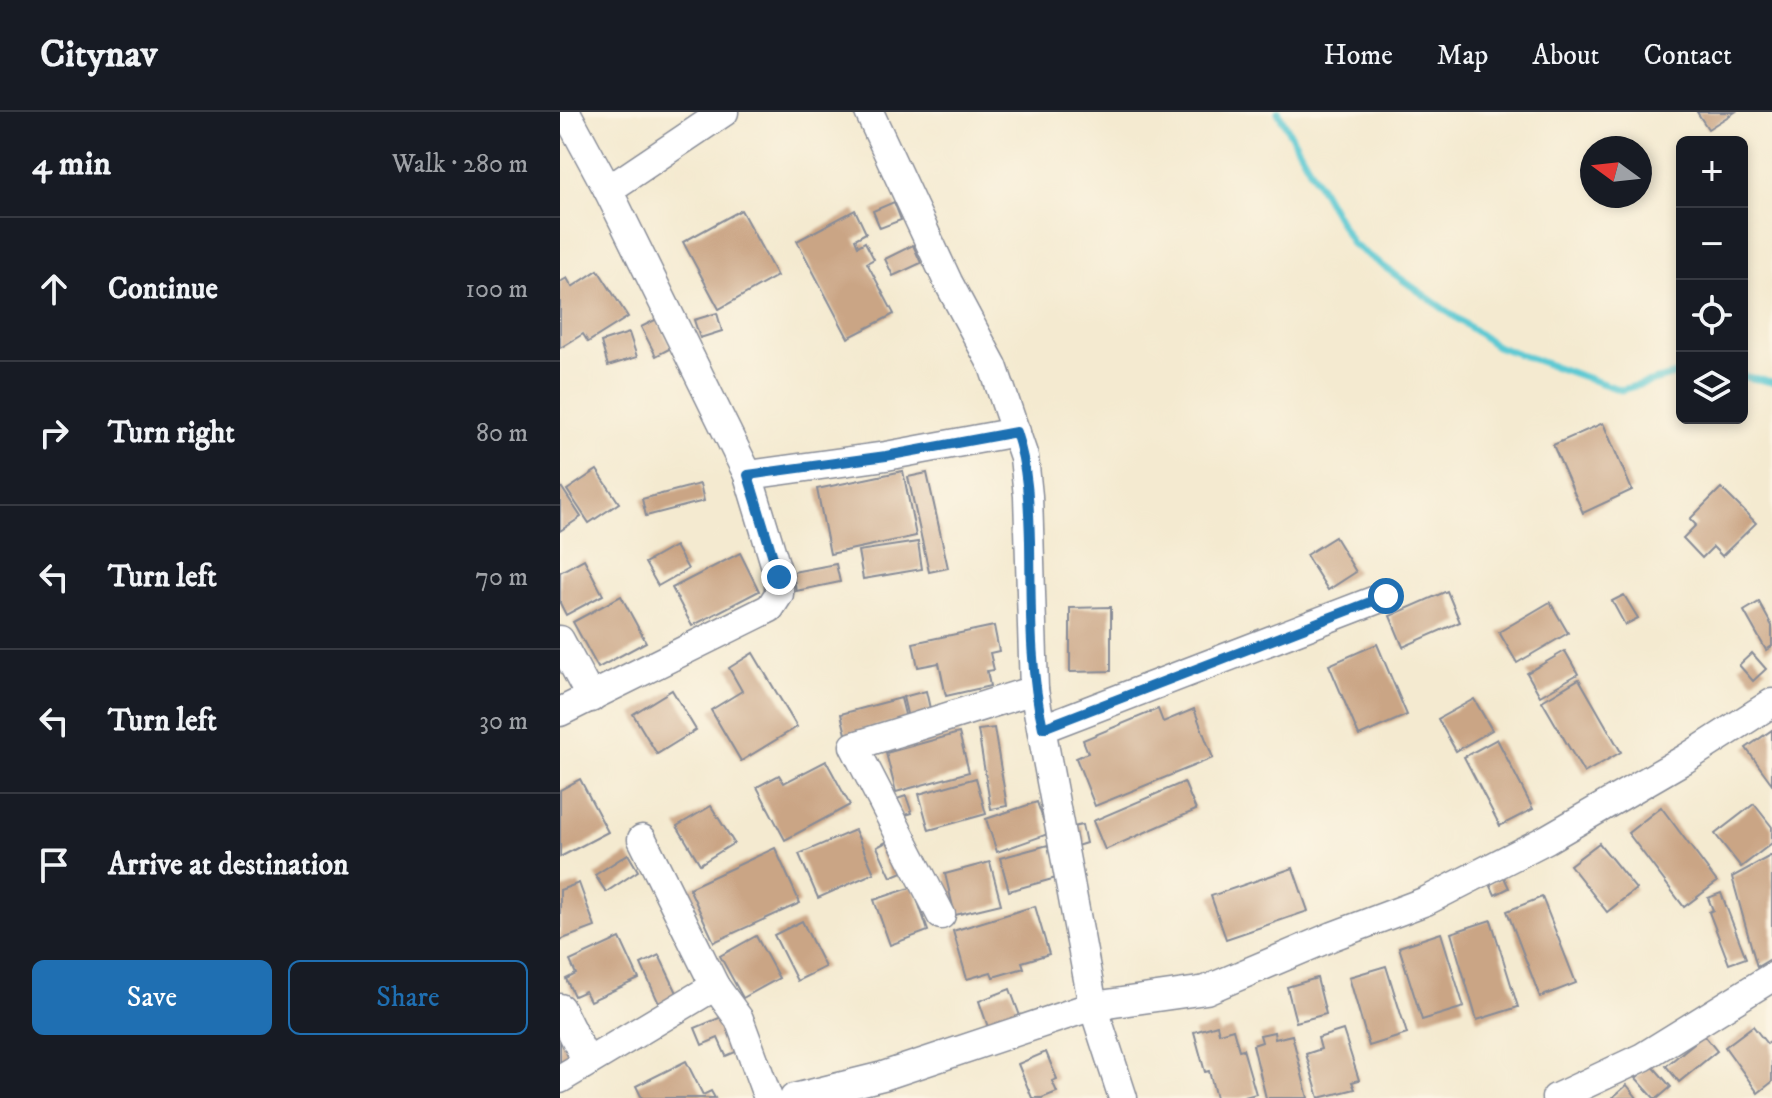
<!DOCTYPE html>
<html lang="en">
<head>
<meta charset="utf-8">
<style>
  :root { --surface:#171b24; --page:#242831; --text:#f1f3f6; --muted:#9ea1a6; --line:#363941; --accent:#1f6fb2 }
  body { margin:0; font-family:"IM FELL DW Pica",serif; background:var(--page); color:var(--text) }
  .controls { position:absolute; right:24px; top:24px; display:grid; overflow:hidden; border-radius:12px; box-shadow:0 4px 12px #0003 }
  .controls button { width:72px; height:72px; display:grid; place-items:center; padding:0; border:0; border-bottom:2px solid var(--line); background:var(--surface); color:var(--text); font:40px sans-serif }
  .compass { position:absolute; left:1020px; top:24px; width:72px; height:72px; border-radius:50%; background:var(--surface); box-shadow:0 4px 12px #0003; rotate:285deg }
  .stop { position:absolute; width:24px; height:24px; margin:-18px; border:6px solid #1f6fb2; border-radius:50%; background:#fff }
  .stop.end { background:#1f6fb2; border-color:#fff; box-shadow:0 2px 8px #0008 }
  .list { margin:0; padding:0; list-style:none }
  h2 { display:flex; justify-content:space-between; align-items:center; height:104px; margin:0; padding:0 32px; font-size:34px }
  h2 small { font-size:26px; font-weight:400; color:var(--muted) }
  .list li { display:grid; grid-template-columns:52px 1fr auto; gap:24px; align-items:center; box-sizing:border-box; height:144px; padding:0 32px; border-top:2px solid var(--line) }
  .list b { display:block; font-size:30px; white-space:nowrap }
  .list em { font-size:26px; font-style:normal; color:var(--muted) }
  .actions { display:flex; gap:16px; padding:24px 32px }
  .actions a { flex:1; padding:18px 0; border:2px solid var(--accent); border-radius:12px; text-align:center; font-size:28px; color:var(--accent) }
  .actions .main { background:var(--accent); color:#fff }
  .icon { flex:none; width:44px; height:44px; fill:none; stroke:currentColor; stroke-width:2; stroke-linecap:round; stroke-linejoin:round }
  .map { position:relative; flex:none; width:1212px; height:986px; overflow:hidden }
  header { display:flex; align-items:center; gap:48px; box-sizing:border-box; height:112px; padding:0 40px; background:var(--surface); border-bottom:2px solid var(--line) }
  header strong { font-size:38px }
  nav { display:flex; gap:44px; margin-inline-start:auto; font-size:28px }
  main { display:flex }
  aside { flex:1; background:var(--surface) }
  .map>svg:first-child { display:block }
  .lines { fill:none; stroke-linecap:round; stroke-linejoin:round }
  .stream { stroke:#5dc9d3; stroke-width:7 }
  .building { fill:#caa585 }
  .street-casing { stroke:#888c97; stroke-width:31 }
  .street { stroke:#fff; stroke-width:28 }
  .route { stroke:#1f6fb2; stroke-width:10 }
</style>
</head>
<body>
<header>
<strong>Citynav</strong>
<nav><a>Home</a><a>Map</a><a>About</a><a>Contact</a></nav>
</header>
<main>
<aside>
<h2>4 min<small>Walk · 280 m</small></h2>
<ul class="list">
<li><svg class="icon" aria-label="ahead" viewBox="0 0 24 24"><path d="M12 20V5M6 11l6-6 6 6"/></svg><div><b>Continue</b></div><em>100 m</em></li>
<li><svg class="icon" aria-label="right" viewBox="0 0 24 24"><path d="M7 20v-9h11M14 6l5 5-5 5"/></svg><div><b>Turn right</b></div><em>80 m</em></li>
<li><svg class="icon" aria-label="left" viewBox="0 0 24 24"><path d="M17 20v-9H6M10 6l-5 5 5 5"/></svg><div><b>Turn left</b></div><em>70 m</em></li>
<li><svg class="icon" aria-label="left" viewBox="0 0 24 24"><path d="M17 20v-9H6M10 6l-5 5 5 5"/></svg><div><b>Turn left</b></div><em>30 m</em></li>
<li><svg class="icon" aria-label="arrive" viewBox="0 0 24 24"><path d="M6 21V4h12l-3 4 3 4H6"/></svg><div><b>Arrive at destination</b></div></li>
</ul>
<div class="actions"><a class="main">Save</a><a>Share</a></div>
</aside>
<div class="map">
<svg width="1212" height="986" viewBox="0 0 1212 986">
  <rect width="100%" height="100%" fill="#fcf5e5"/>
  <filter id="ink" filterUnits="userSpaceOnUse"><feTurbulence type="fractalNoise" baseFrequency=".0125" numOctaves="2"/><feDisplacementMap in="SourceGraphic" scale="16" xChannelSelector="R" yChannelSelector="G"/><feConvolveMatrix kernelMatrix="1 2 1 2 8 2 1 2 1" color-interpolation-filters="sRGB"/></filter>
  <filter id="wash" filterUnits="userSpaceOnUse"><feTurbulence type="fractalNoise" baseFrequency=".006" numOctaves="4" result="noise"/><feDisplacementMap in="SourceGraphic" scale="32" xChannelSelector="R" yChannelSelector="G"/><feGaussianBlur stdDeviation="1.8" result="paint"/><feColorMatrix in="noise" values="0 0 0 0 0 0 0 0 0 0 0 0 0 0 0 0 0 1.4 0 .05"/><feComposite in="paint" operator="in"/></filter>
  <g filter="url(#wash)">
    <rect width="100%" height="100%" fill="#f4ead0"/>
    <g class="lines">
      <!-- stream -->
      <g class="stream">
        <polyline points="718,0 792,132 936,234 1061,278 1122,261"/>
        <polyline points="1182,264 1212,270"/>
      </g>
    </g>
    <g id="blocks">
      <!-- building -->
      <g class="building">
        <polygon points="1137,0 1175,0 1148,17"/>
        <polygon points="334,90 341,108 320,116 313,99"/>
        <polygon points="181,98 217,164 159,197 123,130"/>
        <polygon points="295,98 306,121 295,127 298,134 305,130 314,147 307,151 334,202 288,226 237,129"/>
        <polygon points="353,133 361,151 333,164 325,147"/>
        <polygon points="38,158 68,205 28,230 23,222 0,236 0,170 7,166 12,175"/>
        <polygon points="157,201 162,219 140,226 134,208"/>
        <polygon points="97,207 111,236 96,244 81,215"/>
        <polygon points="69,221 77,245 48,254 41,230"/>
        <polygon points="1043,311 1072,378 1023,401 993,333"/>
        <polygon points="37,358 59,391 29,411 7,378"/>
        <polygon points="343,359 356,424 270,442 257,377"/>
        <polygon points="367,361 388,456 369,460 348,365"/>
        <polygon points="140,372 144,389 86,404 82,387"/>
        <polygon points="0,373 21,405 0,419"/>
        <polygon points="1161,376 1196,411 1162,444 1153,435 1142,446 1123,426 1136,413 1130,407"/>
        <polygon points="775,425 796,460 768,478 746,443"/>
        <polygon points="358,430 362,457 303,467 298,439"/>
        <polygon points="115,434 128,457 98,474 85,451"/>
        <polygon points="180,441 199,479 132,514 112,476"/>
        <polygon points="24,447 43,483 6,503 0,491 0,460"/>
        <polygon points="276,452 280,470 236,479 233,460"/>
        <polygon points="887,479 900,510 843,535 830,504"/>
        <polygon points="1064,483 1078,506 1065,513 1052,489"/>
        <polygon points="61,484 86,530 38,556 13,510"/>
        <polygon points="990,490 1008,521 957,551 939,520"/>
        <polygon points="1199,490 1212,514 1212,534 1206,538 1184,499"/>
        <polygon points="551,495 551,559 510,560 510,496"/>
        <polygon points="434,514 439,539 430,541 434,558 427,559 430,574 386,584 379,551 358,555 353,531"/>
        <polygon points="817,532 847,603 799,624 769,553"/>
        <polygon points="1005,539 1018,562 980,584 967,561"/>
        <polygon points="193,541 237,615 181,649 151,598 182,579 169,556"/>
        <polygon points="1192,541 1206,557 1193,569 1179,553"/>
        <polygon points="1019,567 1061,640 1024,661 982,589"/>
        <polygon points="112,578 136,618 97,642 73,602"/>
        <polygon points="366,579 371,601 348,606 343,585"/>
        <polygon points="341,586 346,607 286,622 281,602"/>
        <polygon points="914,587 932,618 896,639 878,607"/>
        <polygon points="598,597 603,610 634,597 653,646 535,694 516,646 528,641 523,628"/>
        <polygon points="434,616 447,694 431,697 418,618"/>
        <polygon points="1212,618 1212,672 1186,636"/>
        <polygon points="399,621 409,660 336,680 326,641"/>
        <polygon points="937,627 973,697 940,714 904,645"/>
        <polygon points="266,649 290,693 225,728 197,675 219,663 224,671"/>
        <polygon points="416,666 426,702 369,718 359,682"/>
        <polygon points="20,667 48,720 0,745 0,678"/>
        <polygon points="624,670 636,698 545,738 533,709"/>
        <polygon points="346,684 352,701 342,704 337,687"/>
        <polygon points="477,690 488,722 437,740 426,707"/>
        <polygon points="1194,692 1212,715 1212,731 1181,755 1155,722"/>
        <polygon points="151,694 174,731 140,752 117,714"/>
        <polygon points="1101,695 1157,770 1124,795 1068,721"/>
        <polygon points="522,713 526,731 517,734 513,715"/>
        <polygon points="295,718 314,761 258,786 239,742"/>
        <polygon points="330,728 345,759 331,765 317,735"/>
        <polygon points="1039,731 1076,777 1047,800 1010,753"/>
        <polygon points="488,733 496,766 449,779 440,746"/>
        <polygon points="215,736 240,791 154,830 129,776"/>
        <polygon points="68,742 78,759 46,780 35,763"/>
        <polygon points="1212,743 1212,846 1197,855 1172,765"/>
        <polygon points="430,750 441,792 395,803 385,762"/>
        <polygon points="733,756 748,799 666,827 651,784"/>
        <polygon points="944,765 949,776 935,783 930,772"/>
        <polygon points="19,771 35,815 0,828 0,778"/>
        <polygon points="353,775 368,819 330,833 314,788"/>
        <polygon points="1161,781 1186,846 1169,852 1149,800 1153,798 1148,786"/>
        <polygon points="982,785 1016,871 980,885 947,799"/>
        <polygon points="475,794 489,842 462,850 464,856 433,865 431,860 407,867 393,819"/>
        <polygon points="931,808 958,895 917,908 891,821"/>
        <polygon points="242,809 265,855 237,869 214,823"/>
        <polygon points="881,821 904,895 862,908 839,835"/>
        <polygon points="196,824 219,866 183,886 160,844"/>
        <polygon points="60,826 79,867 30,889 25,879 14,884 6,867 16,862 10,849"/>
        <polygon points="99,843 120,887 101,896 81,852"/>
        <polygon points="826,854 847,922 809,934 789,865"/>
        <polygon points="757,866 766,902 736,910 727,875"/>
        <polygon points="450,877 463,912 431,924 419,889"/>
        <polygon points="164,904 185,936 166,944 158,926 142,933 135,916"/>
        <polygon points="657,913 659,921 673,917 679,938 683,937 696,982 681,986 656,986 649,959 645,960 634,920"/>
        <polygon points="1193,914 1207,932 1212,929 1212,970 1198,981 1165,935"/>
        <polygon points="783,918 799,968 792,970 795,977 759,986 746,942 761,937 758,926"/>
        <polygon points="714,920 715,927 732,923 748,986 706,986 693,933 702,930 700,923"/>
        <polygon points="1144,923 1157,939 1119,970 1106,954"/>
        <polygon points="0,926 12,945 0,953"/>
        <polygon points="486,940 497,967 492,969 497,980 482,986 472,986 458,952"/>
        <polygon points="126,949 143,983 151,979 155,986 82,986 76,974"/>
        <polygon points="1091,952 1111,975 1098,986 1094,986 1076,966"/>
        <polygon points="1067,973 1077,986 1052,986"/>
      </g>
    </g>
  </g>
  <g filter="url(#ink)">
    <use href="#blocks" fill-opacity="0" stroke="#888c97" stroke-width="2"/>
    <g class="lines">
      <defs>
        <g id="street">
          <polyline points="48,78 164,0"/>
          <polyline points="188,363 326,344 456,320"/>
          <polyline points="0,528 31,586"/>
          <polyline points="0,600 210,496 219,482 219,465 188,363 48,78 6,0"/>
          <polyline points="483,616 826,484"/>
          <polyline points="82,727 155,874"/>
          <polyline points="381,803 294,634 474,578"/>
          <polyline points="0,896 27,950"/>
          <polyline points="0,967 155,874 179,907 208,986"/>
          <polyline points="234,986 323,964 533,894 474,578 468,384 464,345 433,254 388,170 309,0"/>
          <polyline points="563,986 533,894 646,878 773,824 866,789 987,727 1125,647 1212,591"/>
          <polyline points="996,986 1083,945 1212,865"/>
        </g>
      </defs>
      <!-- street casing -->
      <use href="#street" class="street-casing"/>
      <!-- street -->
      <use href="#street" class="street"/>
    </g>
  </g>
  <g class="lines" filter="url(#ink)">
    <!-- route -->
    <path class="route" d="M219,465L188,363L326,344L456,320C468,356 469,392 470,430C471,492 469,555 483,616L826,484"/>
  </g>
</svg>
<div class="controls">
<button>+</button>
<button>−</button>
<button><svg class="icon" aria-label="locate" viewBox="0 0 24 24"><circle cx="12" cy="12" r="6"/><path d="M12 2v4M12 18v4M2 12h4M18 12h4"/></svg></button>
<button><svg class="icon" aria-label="layers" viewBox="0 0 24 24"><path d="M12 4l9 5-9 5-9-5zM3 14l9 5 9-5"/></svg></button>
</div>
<svg class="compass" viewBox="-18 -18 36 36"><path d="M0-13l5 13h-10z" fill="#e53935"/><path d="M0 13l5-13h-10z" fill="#9ea1a6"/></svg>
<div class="stop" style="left:826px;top:484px"></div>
<div class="stop end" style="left:219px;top:465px"></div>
</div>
</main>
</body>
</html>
